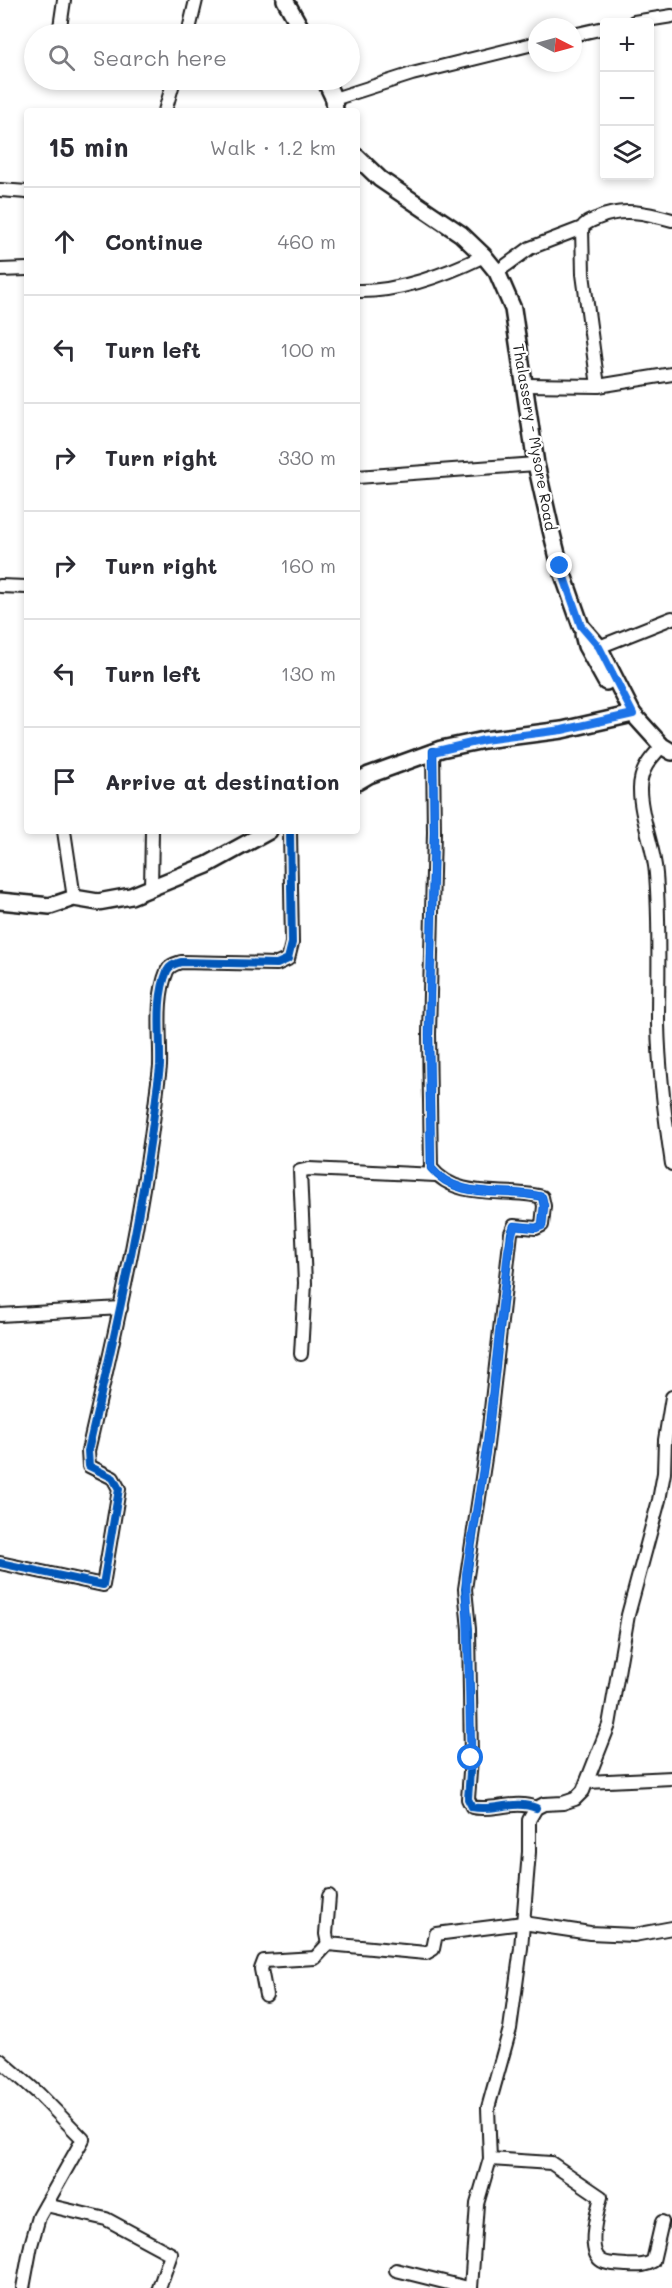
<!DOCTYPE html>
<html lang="en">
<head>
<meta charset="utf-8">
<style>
  :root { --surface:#fff; --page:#f7f7f7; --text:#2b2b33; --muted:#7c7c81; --line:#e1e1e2 }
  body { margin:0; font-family:Mali,sans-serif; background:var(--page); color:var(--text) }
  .controls { position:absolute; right:18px; top:18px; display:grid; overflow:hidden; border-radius:6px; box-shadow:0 3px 9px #0003 }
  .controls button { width:54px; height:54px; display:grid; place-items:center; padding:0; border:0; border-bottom:2px solid var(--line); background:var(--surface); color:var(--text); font:30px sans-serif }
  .compass { position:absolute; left:528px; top:18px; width:54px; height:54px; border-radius:50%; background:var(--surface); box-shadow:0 3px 9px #0003; rotate:96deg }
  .stop { position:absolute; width:18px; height:18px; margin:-14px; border:4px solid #1a73e8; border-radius:50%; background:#fff }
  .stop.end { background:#1a73e8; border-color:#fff; box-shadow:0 2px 6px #0008 }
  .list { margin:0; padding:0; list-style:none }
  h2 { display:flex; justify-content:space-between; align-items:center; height:78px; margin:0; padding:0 24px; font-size:26px }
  h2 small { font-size:20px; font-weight:400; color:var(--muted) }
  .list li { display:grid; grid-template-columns:39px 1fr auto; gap:18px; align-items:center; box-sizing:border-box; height:108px; padding:0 24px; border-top:2px solid var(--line) }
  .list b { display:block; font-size:22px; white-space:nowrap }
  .list em { font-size:20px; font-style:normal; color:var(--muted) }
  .icon { flex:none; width:33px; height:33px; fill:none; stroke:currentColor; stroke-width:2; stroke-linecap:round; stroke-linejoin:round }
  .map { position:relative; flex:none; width:672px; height:2288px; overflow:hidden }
  .search { position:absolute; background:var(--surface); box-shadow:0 3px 9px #0003; left:24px; top:24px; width:336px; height:66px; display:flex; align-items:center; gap:15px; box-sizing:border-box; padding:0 21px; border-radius:33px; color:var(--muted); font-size:22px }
  .panel { position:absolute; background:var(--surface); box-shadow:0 3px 9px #0003; left:24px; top:108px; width:336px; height:726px; border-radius:6px }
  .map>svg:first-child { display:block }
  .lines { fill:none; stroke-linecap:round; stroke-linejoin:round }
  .minor-casing { stroke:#1c1c1c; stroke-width:16 }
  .major-casing { stroke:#1c1c1c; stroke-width:20 }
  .minor { stroke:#fff; stroke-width:12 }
  .major { stroke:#fff; stroke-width:15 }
  .cycleway-casing { stroke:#fff; stroke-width:11 }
  .cycleway { stroke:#0057b8; stroke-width:8 }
  .route { stroke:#1a73e8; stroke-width:8 }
  .labels { text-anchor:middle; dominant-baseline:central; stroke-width:4.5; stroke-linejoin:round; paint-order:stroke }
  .street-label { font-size:15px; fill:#1c1c1c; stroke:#fff }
</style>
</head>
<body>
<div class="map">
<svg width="672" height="2288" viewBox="0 0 672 2288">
  <rect width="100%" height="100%" fill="#fff"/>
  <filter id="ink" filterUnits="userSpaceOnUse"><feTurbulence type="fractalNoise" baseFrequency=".0167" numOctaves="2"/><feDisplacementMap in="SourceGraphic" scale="12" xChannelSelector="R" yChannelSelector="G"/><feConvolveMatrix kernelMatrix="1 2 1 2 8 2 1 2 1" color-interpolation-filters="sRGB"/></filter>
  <g filter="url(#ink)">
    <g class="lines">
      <defs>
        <g id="minor">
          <polyline points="634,22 672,16"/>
          <polyline points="59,34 64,0"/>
          <polyline points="188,34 196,0"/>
          <polyline points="573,35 604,28"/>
          <polyline points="334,99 412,74 537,43"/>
          <polyline points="165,111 174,80"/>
          <polyline points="0,190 27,192"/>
          <polyline points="582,228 583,274 598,386"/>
          <polyline points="0,270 27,269"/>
          <path d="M497,272L530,248L582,228C586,222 591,221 598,218C622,207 647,213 672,220"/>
          <path d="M357,291C398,292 447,274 484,256"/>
          <polyline points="525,385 598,386 672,374"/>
          <polyline points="357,477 536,464"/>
          <polyline points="0,586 27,587"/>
          <polyline points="599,647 672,618"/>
          <path d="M662,746C650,759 640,770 640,789C640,818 654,845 656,874C660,924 658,974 658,1024C659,1071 665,1118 672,1164"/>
          <path d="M433,751L434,832L429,1034L431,1168C458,1202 506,1187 542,1197L544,1206L542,1225L536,1228L514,1226L511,1233L487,1445L465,1589L469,1629L471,1758L468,1799L472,1807C493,1812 515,1799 536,1808"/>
          <polyline points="64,831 74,898"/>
          <polyline points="151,888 152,831"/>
          <polyline points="0,1315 121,1308"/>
          <polyline points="301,1354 305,1283 300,1171 309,1169 436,1175"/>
          <path d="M0,1563L103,1585L119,1489L113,1478L89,1466L88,1451C115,1334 142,1217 156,1098C157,1087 159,1077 160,1066C161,1036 155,1000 167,971C170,965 175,964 181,962L277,964L288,959L292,943L290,831"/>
          <polyline points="587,1782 672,1778"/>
          <polyline points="328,1944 426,1953 433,1949 436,1934 523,1923 590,1933 634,1935 672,1928"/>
          <polyline points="328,1944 326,1934 329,1896"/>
          <polyline points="266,1995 261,1969 264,1961 315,1958 328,1944"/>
          <polyline points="0,2060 38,2093 83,2139 39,2217 31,2245 23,2288"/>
          <path d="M490,2159L551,2163L601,2197C597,2212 586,2252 602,2261C609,2265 618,2264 626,2265C636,2265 644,2267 653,2261L662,2222"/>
          <polyline points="46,2205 106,2219 171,2254 159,2288"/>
          <polyline points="396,2270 468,2288"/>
          <polyline points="471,2288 477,2204 490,2159 488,2108 510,2029 521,1948 529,1852 529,1820 536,1808 544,1804 563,1803 575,1799 583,1791 609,1725 628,1615 659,1500 664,1473 665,1440 672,1397"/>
        </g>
        <g id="major">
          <polyline points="285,0 304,34"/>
          <polyline points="325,80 334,99 335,111"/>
          <polyline points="357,157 380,179 461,234 484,256 497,272 513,309 536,464 551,530 560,566 581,626 599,647 633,714 662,746 672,752"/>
          <polyline points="583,634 586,646 606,682"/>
          <polyline points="357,782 369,775 441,749 484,740 562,730 633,714"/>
          <polyline points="0,901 50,906 74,898 98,902 131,896 207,865 269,831"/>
        </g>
      </defs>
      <!-- minor casing -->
      <use href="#minor" class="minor-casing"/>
      <!-- major casing -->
      <use href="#major" class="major-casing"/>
      <!-- minor -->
      <use href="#minor" class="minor"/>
      <!-- major -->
      <use href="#major" class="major"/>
      <defs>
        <g id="cycleway">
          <path d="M433,751L434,832L429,1034L431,1168C458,1202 506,1187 542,1197L544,1206L542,1225L536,1228L514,1226L511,1233L487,1445L465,1589L469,1629L471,1758L468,1799L472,1807C493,1812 515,1799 536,1808"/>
          <path d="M0,1563L103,1585L119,1489L113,1478L89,1466L88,1451C115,1334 142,1217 156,1098C157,1087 159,1077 160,1066C161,1036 155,1000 167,971C170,965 175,964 181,962L277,964L288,959L292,943L290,831"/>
        </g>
      </defs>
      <!-- cycleway casing -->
      <use href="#cycleway" class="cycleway-casing"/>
      <!-- cycleway -->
      <use href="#cycleway" class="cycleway"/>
    </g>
  </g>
  <g class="lines" filter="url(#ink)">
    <!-- route -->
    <path class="route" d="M471,1758L466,1574L487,1445L508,1251L514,1226L536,1228L542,1226L544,1206L542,1197C505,1187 459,1202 431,1168L429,1034L434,832L433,752L484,740L562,730L633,714L599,647L581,626L560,566"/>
  </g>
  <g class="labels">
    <!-- street labels -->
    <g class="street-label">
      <text transform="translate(535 437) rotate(80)">Thalassery - Mysore Road</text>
    </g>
  </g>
</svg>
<div class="controls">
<button>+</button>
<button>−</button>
<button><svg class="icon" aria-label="layers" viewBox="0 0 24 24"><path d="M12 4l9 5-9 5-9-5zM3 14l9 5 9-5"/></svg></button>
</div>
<svg class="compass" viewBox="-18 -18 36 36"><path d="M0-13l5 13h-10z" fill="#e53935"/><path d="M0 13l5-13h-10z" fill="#7c7c81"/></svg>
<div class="stop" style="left:471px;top:1758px"></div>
<div class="stop end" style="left:560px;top:566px"></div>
<div class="search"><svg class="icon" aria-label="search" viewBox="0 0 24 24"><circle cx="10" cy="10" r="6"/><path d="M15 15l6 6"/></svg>Search here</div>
<section class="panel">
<h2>15 min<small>Walk · 1.2 km</small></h2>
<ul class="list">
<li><svg class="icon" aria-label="ahead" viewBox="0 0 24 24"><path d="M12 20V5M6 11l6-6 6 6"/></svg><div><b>Continue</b></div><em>460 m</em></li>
<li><svg class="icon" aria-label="left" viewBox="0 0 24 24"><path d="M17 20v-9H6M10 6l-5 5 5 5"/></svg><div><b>Turn left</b></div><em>100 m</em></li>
<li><svg class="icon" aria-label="right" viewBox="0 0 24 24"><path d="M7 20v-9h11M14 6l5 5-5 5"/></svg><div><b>Turn right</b></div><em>330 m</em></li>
<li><svg class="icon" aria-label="right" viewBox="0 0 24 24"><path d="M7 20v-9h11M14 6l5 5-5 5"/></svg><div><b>Turn right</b></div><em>160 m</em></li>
<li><svg class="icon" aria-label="left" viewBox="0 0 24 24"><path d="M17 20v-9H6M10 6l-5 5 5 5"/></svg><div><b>Turn left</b></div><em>130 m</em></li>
<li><svg class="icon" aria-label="arrive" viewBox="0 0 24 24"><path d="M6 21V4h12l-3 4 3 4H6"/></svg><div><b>Arrive at destination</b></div></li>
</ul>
</section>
</div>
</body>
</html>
